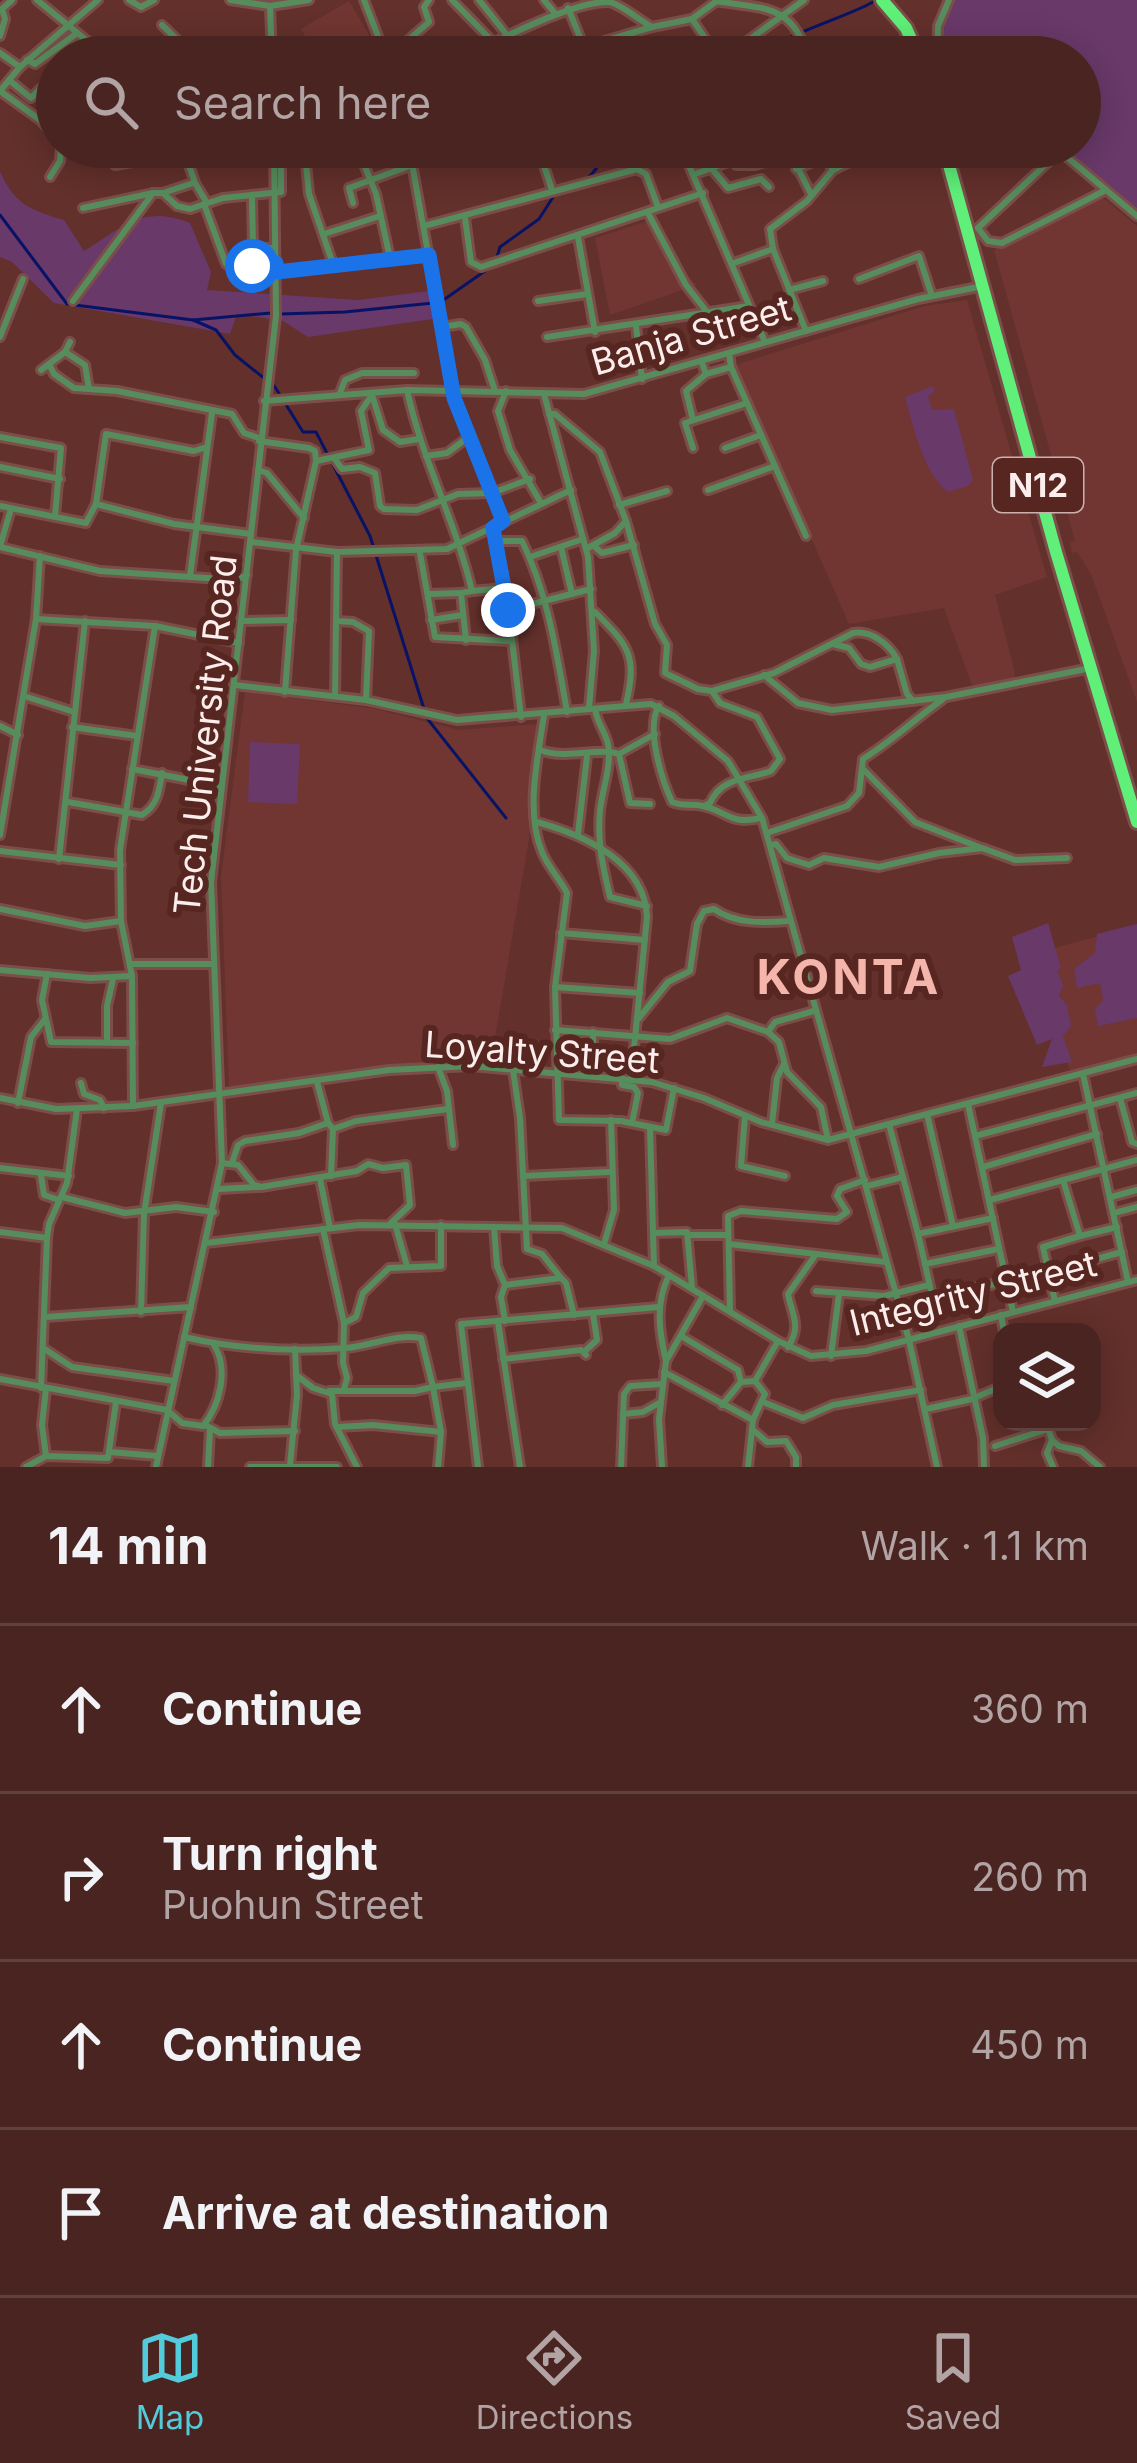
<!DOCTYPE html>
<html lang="en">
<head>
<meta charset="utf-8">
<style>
  :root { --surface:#4a2420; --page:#512c29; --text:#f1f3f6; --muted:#b2a4a5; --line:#61413e; --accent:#53cbda }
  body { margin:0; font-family:Inter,sans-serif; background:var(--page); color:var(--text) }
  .controls { position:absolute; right:36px; bottom:36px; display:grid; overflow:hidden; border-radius:24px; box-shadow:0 6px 30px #0003 }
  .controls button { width:108px; height:108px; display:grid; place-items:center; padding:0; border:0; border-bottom:3px solid var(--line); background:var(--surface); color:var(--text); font:60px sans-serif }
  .stop { position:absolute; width:36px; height:36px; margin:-27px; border:9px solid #1a73e8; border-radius:50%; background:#fff }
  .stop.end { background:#1a73e8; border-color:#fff; box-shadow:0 3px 12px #0008 }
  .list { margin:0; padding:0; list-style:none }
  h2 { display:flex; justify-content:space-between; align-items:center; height:156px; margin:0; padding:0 48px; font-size:51px }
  h2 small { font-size:39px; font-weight:400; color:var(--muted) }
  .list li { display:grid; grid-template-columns:78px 1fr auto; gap:36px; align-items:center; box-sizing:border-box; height:168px; padding:0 48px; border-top:3px solid var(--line) }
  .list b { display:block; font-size:45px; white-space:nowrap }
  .list p { margin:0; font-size:39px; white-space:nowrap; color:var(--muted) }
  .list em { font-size:39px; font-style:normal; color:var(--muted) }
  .icon { flex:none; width:66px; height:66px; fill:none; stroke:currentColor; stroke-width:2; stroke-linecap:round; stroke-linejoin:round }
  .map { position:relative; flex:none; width:1137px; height:1467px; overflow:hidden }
  .search { position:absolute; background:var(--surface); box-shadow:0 6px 30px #0003; left:36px; right:36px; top:36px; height:132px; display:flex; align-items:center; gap:30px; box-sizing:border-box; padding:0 42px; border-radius:66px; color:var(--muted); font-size:45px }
  .sheet { height:828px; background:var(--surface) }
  nav { display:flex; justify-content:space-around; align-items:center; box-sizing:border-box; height:168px; border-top:3px solid var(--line); background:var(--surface); font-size:33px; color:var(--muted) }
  nav a { display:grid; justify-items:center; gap:6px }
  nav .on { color:var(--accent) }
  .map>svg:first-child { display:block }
  .built { fill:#713631 }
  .green { fill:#693969 }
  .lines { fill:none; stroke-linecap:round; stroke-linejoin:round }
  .stream { stroke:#081366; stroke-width:3 }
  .minor-casing { stroke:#7b4e4a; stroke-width:12 }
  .highway-casing { stroke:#7b4e4a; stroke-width:18 }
  .minor { stroke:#578c5d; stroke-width:6 }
  .highway { stroke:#60ef79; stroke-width:12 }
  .route { stroke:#1a73e8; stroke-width:15 }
  .labels { text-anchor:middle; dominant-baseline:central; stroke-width:12; stroke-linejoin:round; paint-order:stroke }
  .shield { fill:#572621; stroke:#cab1ae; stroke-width:3 }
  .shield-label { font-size:33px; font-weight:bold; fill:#fbedeb }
  .street-label { font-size:36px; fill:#fbedeb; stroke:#572621 }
  .district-label { font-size:48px; font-weight:bold; letter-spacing:3px; fill:#f4b5ad; stroke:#572621 }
</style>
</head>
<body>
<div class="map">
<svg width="1137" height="1467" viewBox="0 0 1137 1467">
  <rect width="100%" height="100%" fill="#63302b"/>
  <!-- built -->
  <g class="built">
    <polygon points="349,1 375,45 355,57 317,57 301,29"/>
    <polygon points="1101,196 1137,226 1137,702 1091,574 1077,552 1072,553 1070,543 1075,541 994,250"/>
    <polygon points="651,220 667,257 697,285 610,315 595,238"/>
    <polygon points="967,300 1047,577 995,595 1015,673 1013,680 973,688 944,608 849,624 735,365 924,306"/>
    <polygon points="245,692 371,708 460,730 536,724 539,727 530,833 491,1061 444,1059 229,1088 221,876"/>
    <polygon points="1137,926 1137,1053 1070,1072 1039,952"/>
  </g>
  <!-- green -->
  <g class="green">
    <polygon points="953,0 1137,0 1137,211 1060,147 1080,147 1080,57 940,56 942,33"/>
    <path d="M0,171C14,204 30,210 64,220L84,251C123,227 143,204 190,223L211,272L207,290L358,300L429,291L433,319L308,337L283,321L237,314L230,334L54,303L12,262L0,257Z"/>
    <path d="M933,386L935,392L928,396L932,410L954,409L973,480L968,486L948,492C924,474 913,426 905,397Z"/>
    <polygon points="250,742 300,744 297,804 248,802"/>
    <polygon points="1048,923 1061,968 1057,970 1063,985 1059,996 1067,1005 1071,1026 1063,1036 1072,1062 1042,1067 1052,1039 1037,1045 1008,976 1021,970 1012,937"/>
    <polygon points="1137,924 1137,1018 1098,1026 1095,1009 1103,1000 1100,983 1077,988 1074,969 1095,953 1097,934"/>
  </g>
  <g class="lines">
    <!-- stream -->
    <g class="stream">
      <path d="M760,57C778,36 845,18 873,2"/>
      <path d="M585,180C599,172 600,154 615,147"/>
      <polyline points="0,215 67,304 193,320 271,313"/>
      <polyline points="442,301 495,264 500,247 539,219 555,194"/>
      <polyline points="280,314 345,312 433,303"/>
      <polyline points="193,320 216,330 235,355 275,387 303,432 316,432 370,536 424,709"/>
      <polyline points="426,717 506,818"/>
    </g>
    <defs>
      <g id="minor">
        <polyline points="37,0 107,57"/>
        <polyline points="129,0 141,7 154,0"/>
        <polyline points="230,0 270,6 309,0"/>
        <polyline points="364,0 386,57"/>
        <polyline points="452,0 493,42"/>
        <polyline points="479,0 507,35"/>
        <polyline points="544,0 554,12"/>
        <path d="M716,1C764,9 793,4 808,57"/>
        <polyline points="270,7 272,57"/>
        <polyline points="568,8 584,47"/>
        <polyline points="692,19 709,44"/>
        <polyline points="162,25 187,49 200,54"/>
        <polyline points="0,36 5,19 2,9 12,0"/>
        <polyline points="625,36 638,55 709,44 721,57"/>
        <polyline points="605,42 609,57"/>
        <polyline points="405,43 429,22 424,7 429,0"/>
        <polyline points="0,53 20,67"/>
        <polyline points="857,53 859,57"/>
        <polyline points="200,57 271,50"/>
        <path d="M466,57C497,40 576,0 610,2C625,7 639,20 652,27L692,19L718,0"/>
        <polyline points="567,57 584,47 652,27"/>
        <polyline points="725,57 804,0"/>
        <polyline points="937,57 938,26 949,0"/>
        <polyline points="27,60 35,64 76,34"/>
        <polyline points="9,80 31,98 57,73"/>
        <polyline points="0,91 20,67 98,0"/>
        <polyline points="0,91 40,120 57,138"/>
        <polyline points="357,147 376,194 390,258"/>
        <polyline points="409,147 454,398 504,521"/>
        <polyline points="538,147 552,190"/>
        <polyline points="681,147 765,342"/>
        <polyline points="724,147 736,165 755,165 789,155"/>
        <polyline points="787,147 811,194"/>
        <polyline points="1055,147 1137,216"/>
        <polyline points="216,160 236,149 274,147"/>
        <polyline points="688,161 721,147"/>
        <polyline points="278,163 285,155 305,154"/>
        <polyline points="115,165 185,153 195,183 207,203"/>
        <polyline points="711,168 728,188 761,179 769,187"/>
        <polyline points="833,170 880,147"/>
        <polyline points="695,174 731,161 753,147"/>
        <polyline points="50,177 60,161 61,147"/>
        <polyline points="163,193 193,183"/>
        <polyline points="252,197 253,248 275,248"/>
        <polyline points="353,203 349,188 412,165"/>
        <polyline points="204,204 226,264 235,267 276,263"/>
        <polyline points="83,208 153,193"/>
        <polyline points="648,213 686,285 707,312"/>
        <polyline points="465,218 471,262 481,267 703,193"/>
        <polyline points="424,226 637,169 646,174 658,207"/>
        <polyline points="978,228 988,241 1002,243 1106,190"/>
        <polyline points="978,228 1060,151"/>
        <polyline points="324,234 380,216"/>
        <polyline points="578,237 595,332"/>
        <polyline points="773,249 806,331"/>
        <polyline points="734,263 773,249 770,229 807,201 833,170 825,157 796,169"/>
        <polyline points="333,264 309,194 305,154 335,147"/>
        <polyline points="277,272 428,255"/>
        <polyline points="859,279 919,256 932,296"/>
        <polyline points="789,290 823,281"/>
        <polyline points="73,301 153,193 163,193 177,206 190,209 223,198 281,192 281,162"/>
        <polyline points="538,301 587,294"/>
        <polyline points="636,326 642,379"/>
        <polyline points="441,327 461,324 466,327 485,360 495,391"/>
        <polyline points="0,337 23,279"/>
        <polyline points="547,337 749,306"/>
        <polyline points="70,342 65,352 85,365 89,389"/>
        <polyline points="729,353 731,367 806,536"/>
        <polyline points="49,364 54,374 74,388 117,391 232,414 244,433 259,438"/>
        <polyline points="41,370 65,352"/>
        <polyline points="706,374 731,367"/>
        <path d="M407,390C422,460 456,522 472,591L461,593L466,640"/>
        <polyline points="506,391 498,411 510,450 541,503"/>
        <polyline points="340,393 345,380 362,373 414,373"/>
        <polyline points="544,394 588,557 594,651 589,708"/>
        <polyline points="372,395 383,430 400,442 419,439"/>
        <polyline points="264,401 407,390 584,394 918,299 983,286"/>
        <polyline points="549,414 555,414 600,452 626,521 615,533 586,549"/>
        <polyline points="693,420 686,391 706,374 702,363"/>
        <polyline points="0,437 61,448 55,516"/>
        <polyline points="259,441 309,448 315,451 316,461"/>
        <polyline points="693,448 685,423 747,403"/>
        <polyline points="725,448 761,435"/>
        <polyline points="426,456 447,453 470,436"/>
        <polyline points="335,459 342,469 360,467 375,473 380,506 384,509 417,510 458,494 492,493 530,479"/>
        <polyline points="0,467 60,479"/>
        <polyline points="258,470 267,473 304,518"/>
        <polyline points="708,490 775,466"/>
        <polyline points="96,504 174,524 251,534"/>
        <polyline points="619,505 667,491"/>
        <polyline points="0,506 86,523 96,504 106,434 194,451 207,447"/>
        <path d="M626,521L655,624L667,645L665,673L698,689L712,691L720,703L757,717L780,759L771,771C749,779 721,777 710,803L704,806"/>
        <polyline points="493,528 506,588 521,717"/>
        <path d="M497,541H522C548,594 557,654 567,712"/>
        <polyline points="251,542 337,552 447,549 571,490"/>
        <polyline points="0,546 11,509"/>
        <polyline points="594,546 602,553 634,545"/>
        <polyline points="0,547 100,571 236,580 247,575"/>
        <polyline points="561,547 572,594"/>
        <polyline points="420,553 435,637 512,641"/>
        <polyline points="530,557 583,539"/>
        <polyline points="190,576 212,413"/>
        <polyline points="472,591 505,588"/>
        <polyline points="429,594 461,593"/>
        <polyline points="508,610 591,589"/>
        <path d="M595,612C630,647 637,656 626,704"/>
        <polyline points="36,619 155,626 239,643"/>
        <polyline points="431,620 463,615"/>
        <polyline points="242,621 291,620"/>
        <polyline points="336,621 353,622 369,631 366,700"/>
        <polyline points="833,644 849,648 861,664 870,667 897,659 907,694 913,701"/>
        <polyline points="764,675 798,703 832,710 946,697 1091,668"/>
        <polyline points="235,685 366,700 457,720 651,704 674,716 728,761 762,818 909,1340 937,1467"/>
        <path d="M712,691L774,673L853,633C871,630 889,644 897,659"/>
        <polyline points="285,692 296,550 316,461 369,450 361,411 372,395"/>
        <polyline points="24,696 74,712"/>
        <polyline points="335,696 337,552"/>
        <path d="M659,706C645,727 662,780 672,802C684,807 691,803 703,806C729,812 729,825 761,818"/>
        <path d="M595,709C597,723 605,731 608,744C612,766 602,790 600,811C597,842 603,867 610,897L647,906"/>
        <path d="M544,715C538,757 525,811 542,852C548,867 560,879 567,893L555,987L559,1120L621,1121L666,1130L674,1088"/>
        <polyline points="0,726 18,735"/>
        <polyline points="72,727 137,736"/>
        <path d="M540,750C567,760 597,747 619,754L630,803L650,804"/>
        <polyline points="619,754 655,734"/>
        <polyline points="132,769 221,786"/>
        <polyline points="863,769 915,822 979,847"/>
        <path d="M68,802L142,815C158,805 159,791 162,773"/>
        <path d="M537,822C584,835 645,862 647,917L631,1078"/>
        <path d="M767,833L847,806L859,793L863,759C892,741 915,719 943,699"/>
        <polyline points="578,834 587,756"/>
        <polyline points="0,835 36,619 40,556"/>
        <polyline points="772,845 776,844 787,858 809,865 824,858 879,867 939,853 982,848 1015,860 1067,858"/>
        <polyline points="0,851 121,865"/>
        <polyline points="59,859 85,621"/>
        <polyline points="0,909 85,926 121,921"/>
        <polyline points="561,933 645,940"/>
        <polyline points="131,964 214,964"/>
        <polyline points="0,970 90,978 132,976"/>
        <polyline points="47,974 42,1000 51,1042 133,1043"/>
        <polyline points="555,987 640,993"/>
        <path d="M639,1018L668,982L690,971L697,924L704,911L714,909C735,924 764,923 788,921"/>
        <polyline points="555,1030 670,1039 727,1018 768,1032 779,1042 787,1072 821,1107 828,1140"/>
        <polyline points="593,1032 593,1075"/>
        <polyline points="768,1032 775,1022 814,1011"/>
        <polyline points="107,1041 107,1006 113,979"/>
        <polyline points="438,1067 447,1091 453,1145"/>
        <polyline points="513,1070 520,1118 527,1249 542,1254 561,1278"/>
        <polyline points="1083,1074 1128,1282"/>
        <polyline points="622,1078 622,1085 634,1087 638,1093 632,1123"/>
        <polyline points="317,1082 328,1123 333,1129 331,1176"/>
        <polyline points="81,1083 84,1094 100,1100 104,1108"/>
        <polyline points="0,1098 56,1109 133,1106 389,1070 471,1066 652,1082 704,1098 761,1122 828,1140 1137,1059"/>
        <polyline points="1120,1098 1132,1142 1137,1144"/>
        <polyline points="18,1103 31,1037 45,1019"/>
        <polyline points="968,1104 1013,1312"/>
        <polyline points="133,1106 132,976 121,921 120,850 155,626"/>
        <polyline points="927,1114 953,1226"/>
        <polyline points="745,1116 741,1166 785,1176"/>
        <polyline points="772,1124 777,1078 784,1064"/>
        <polyline points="889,1124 918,1234"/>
        <polyline points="650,1128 653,1232"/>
        <polyline points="333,1129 356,1121 448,1109"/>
        <polyline points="975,1136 1137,1093"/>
        <polyline points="222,1163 238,1165 254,1185 261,1187 357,1171 368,1164 383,1168 406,1165 410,1205 390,1224"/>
        <polyline points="232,1163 238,1145 245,1141 299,1133 328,1123"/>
        <polyline points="983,1167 1097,1134"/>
        <polyline points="0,1168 69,1176"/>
        <polyline points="41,1175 44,1195 59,1200"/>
        <polyline points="523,1176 609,1172"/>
        <polyline points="320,1179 330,1228"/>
        <polyline points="1063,1180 1080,1236 1117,1227"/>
        <polyline points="867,1186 903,1177"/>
        <polyline points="219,1189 258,1187"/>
        <polyline points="62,1197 125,1213 176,1207 214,1212"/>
        <polyline points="1111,1197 1137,1190"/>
        <polyline points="990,1200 1137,1160"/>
        <polyline points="1114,1213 1137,1207"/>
        <polyline points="395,1224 407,1266"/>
        <polyline points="494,1227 497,1266 505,1285 501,1297 505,1321"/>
        <polyline points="323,1229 344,1323 343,1363 347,1378 344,1389"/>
        <polyline points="0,1232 47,1238"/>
        <polyline points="688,1235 726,1235"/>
        <polyline points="206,1243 359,1225 562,1228 654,1266 778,1341 811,1356 866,1351 1137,1280"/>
        <polyline points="604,1244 614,1210 611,1120"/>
        <polyline points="729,1244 886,1262"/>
        <polyline points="998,1249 925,1264 932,1296 1005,1282"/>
        <polyline points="925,1264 918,1234 993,1218"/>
        <polyline points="654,1266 653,1233 687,1232 692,1287"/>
        <polyline points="1048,1272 1122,1252"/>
        <polyline points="505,1285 561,1278 566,1283 574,1315"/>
        <polyline points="816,1291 884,1296 929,1285"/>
        <polyline points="1055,1301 1043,1247 1080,1236"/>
        <polyline points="730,1310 728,1216 741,1211 837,1219 847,1212 837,1196 840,1189 865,1180"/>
        <polyline points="141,1312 144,1214 161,1103"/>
        <polyline points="1001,1315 1004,1332"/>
        <polyline points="45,1317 191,1307"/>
        <polyline points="498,1322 520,1467"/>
        <polyline points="344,1323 356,1317 363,1293 389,1268 441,1266 441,1225"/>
        <polyline points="959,1326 983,1438 984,1467"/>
        <polyline points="681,1336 738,1370 741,1382"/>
        <path d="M184,1337C236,1349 292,1352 346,1348C371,1346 397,1333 421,1338L433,1387L415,1391H329"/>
        <path d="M788,1347C802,1326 792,1315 788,1294L814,1257"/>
        <polyline points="43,1348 72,1367 174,1381"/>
        <polyline points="585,1351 597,1340 593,1314"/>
        <polyline points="831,1356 839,1294"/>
        <polyline points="503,1359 581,1350 586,1355"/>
        <path d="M666,1361C659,1331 655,1304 669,1275"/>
        <polyline points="664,1372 753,1420"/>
        <polyline points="296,1375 313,1388 332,1394 335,1424 357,1467"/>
        <path d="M0,1379L167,1410L182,1423L203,1426C220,1405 229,1369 214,1345"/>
        <polyline points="755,1381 778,1341"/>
        <polyline points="41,1388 47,1238 49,1224 67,1183 77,1109"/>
        <polyline points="763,1402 803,1418 833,1405 921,1390"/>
        <polyline points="722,1405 741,1382 755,1381 765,1394 753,1420 748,1467"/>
        <polyline points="926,1409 972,1399 1002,1386"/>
        <polyline points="623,1414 643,1412 659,1403"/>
        <polyline points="1046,1422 1052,1440 1047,1453 1053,1467"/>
        <polyline points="205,1425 220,1433 295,1431"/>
        <polyline points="337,1427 373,1425 441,1432"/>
        <polyline points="752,1429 767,1442 786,1441 796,1457 796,1467"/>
        <polyline points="1052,1440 1059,1446 1081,1451 1100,1467"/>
        <polyline points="995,1446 1048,1429"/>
        <polyline points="110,1452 158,1456"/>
        <polyline points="46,1456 42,1425 46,1389"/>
        <polyline points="290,1465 297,1395 295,1349"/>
        <polyline points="26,1467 46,1456 108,1458 116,1402"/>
        <polyline points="156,1467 222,1163 211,882 276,316 274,147"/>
        <polyline points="208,1467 210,1429"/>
        <polyline points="250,1467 337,1467"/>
        <polyline points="438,1467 441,1432 433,1387 466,1383"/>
        <polyline points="478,1467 461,1324 659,1307"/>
        <polyline points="621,1467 624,1394 630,1386 662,1384"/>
        <polyline points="662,1467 659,1419 666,1361 703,1296"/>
      </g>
      <g id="highway">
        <polyline points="882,0 906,28 919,57"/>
        <polyline points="944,147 1056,552 1137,822"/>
      </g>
    </defs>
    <!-- minor casing -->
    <use href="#minor" class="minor-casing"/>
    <!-- highway casing -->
    <use href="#highway" class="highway-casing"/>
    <!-- minor -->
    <use href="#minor" class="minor"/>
    <!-- highway -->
    <use href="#highway" class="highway"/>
  </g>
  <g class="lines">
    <!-- route -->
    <polyline class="route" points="252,266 276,263 277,272 429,255 454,398 503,521 493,528 508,610"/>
  </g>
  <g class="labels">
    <!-- shield labels -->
    <rect class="shield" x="993" y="458" width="90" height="54" rx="9"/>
    <g class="shield-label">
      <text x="1038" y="485">N12</text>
    </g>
    <!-- street labels -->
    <g class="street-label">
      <text transform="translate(691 335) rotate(-16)">Banja Street</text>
      <text transform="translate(205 735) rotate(-84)">Tech University Road</text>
      <text transform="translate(542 1052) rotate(4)">Loyalty Street</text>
      <text transform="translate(973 1293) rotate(-14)">Integrity Street</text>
    </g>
    <!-- district labels -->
    <g class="district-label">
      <text x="849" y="976">KONTA</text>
    </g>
  </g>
</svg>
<div class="controls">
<button><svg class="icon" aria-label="layers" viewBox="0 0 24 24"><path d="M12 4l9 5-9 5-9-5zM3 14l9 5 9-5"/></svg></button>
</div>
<div class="stop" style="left:252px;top:266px"></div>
<div class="stop end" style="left:508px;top:610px"></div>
<div class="search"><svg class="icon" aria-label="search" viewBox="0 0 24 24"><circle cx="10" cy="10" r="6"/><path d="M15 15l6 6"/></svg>Search here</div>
</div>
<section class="sheet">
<h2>14 min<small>Walk · 1.1 km</small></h2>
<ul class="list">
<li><svg class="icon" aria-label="ahead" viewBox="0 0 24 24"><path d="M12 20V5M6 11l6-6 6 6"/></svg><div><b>Continue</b></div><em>360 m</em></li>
<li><svg class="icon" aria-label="right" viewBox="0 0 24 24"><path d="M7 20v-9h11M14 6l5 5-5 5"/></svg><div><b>Turn right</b><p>Puohun Street</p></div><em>260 m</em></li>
<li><svg class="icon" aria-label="ahead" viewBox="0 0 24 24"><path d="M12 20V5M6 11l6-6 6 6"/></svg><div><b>Continue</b></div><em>450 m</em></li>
<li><svg class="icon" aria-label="arrive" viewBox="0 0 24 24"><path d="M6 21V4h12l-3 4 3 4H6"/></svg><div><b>Arrive at destination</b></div></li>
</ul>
</section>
<nav>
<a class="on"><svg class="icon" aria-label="map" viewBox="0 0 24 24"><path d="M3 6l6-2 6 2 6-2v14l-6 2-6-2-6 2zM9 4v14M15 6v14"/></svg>Map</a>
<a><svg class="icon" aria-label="directions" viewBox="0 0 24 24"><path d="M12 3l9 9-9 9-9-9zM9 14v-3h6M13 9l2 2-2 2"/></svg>Directions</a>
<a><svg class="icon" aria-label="saved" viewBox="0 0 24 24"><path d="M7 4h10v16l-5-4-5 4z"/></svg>Saved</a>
</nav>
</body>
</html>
